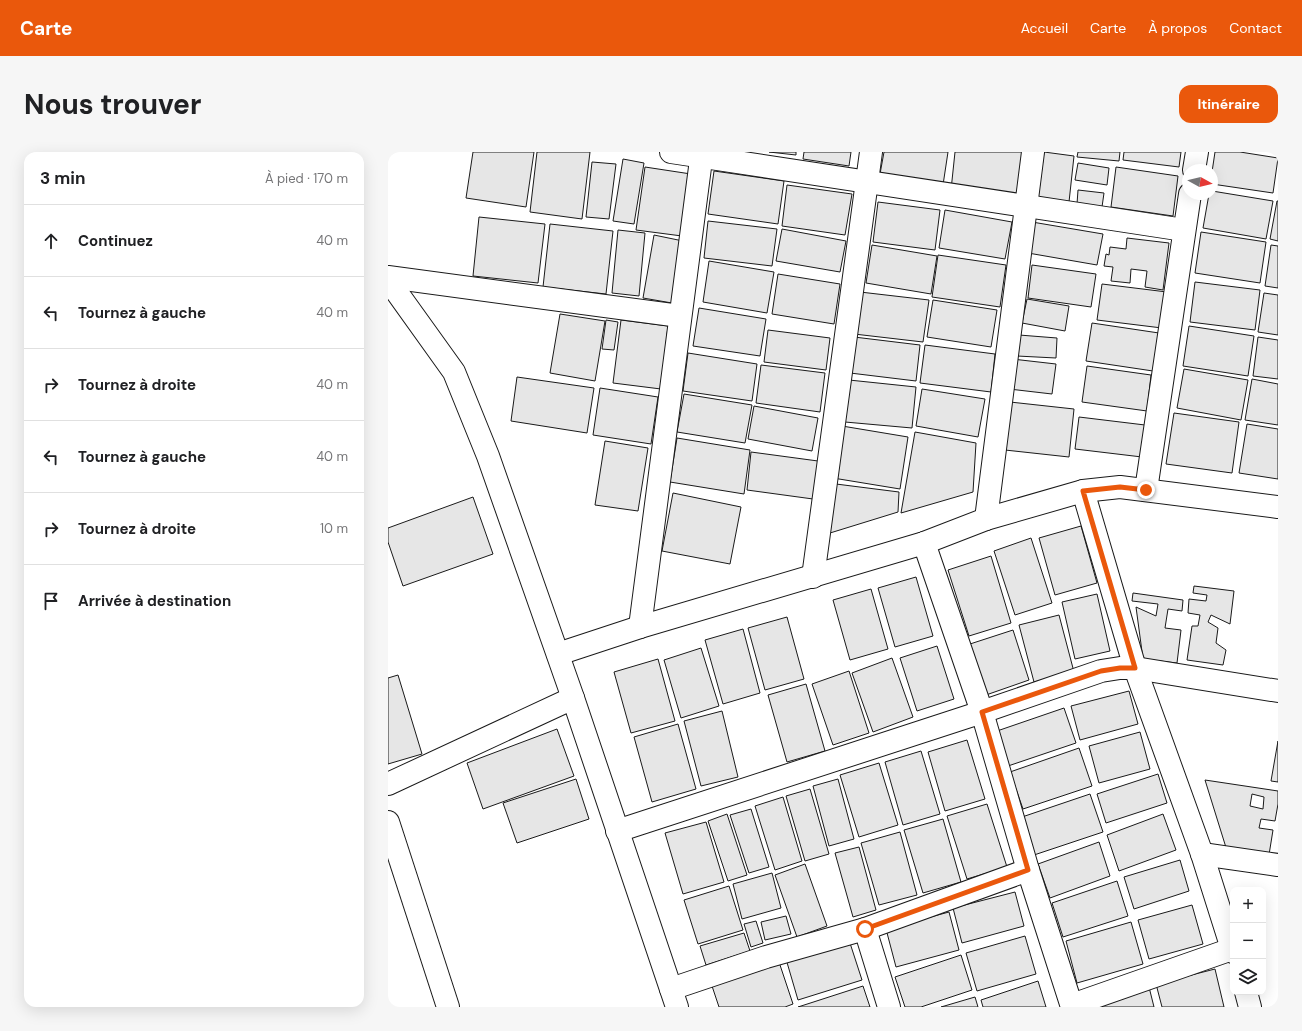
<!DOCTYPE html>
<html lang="fr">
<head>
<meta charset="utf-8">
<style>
  :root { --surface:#fff; --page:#f6f6f6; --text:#202124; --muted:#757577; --line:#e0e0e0; --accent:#ea580c }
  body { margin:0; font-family:"DM Sans",sans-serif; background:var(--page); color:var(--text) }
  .controls { position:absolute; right:12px; bottom:12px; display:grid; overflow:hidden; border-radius:8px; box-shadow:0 4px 16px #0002 }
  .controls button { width:36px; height:36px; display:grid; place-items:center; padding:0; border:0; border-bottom:1px solid var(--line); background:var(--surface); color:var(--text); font:20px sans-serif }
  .compass { position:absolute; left:794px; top:12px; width:36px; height:36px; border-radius:50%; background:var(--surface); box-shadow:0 4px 16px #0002; rotate:98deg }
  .stop { position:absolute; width:12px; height:12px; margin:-9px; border:3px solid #ea580c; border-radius:50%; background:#fff }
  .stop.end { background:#ea580c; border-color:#fff; box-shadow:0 1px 4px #0008 }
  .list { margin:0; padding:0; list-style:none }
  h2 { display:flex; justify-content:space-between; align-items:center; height:52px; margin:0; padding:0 16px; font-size:17px }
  h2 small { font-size:13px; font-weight:400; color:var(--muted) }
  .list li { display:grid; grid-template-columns:26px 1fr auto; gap:12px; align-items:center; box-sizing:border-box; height:72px; padding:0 16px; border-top:1px solid var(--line) }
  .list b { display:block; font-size:15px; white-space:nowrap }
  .list em { font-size:13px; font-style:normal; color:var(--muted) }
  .icon { flex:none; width:22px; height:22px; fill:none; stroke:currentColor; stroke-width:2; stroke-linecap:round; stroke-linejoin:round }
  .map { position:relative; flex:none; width:890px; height:855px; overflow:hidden; border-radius:12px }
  header { display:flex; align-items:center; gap:24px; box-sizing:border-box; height:56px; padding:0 20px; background:var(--accent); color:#fff }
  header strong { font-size:19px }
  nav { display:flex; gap:22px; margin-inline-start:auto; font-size:14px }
  .intro { display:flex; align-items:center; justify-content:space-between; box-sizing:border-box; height:96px; padding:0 24px }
  h1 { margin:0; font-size:28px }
  .button { padding:10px 18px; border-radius:12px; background:var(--accent); color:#fff; font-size:14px; font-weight:700 }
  main { display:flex; gap:24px; padding:0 24px }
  aside { flex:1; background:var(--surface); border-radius:12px; box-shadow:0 4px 16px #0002 }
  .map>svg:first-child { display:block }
  .building { fill:#e6e6e6; stroke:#1a1a1a; fill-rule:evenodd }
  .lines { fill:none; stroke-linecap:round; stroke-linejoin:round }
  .minor-casing { stroke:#1a1a1a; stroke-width:24 }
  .tertiary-casing { stroke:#1a1a1a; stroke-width:24 }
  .minor { stroke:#fff; stroke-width:22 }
  .tertiary { stroke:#fff; stroke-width:22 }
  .route { stroke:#ea580c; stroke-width:5 }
</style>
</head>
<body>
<header>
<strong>Carte</strong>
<nav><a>Accueil</a><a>Carte</a><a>À propos</a><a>Contact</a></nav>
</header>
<div class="intro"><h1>Nous trouver</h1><a class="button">Itinéraire</a></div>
<main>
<aside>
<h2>3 min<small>À pied · 170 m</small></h2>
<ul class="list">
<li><svg class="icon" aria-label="ahead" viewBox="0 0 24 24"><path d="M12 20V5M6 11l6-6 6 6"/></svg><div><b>Continuez</b></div><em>40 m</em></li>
<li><svg class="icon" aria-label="left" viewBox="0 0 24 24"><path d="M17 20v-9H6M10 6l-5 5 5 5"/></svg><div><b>Tournez à gauche</b></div><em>40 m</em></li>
<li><svg class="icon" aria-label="right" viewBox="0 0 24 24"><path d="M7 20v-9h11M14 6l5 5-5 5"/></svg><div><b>Tournez à droite</b></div><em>40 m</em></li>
<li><svg class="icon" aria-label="left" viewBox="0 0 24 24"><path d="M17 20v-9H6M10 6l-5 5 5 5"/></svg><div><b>Tournez à gauche</b></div><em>40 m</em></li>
<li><svg class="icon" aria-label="right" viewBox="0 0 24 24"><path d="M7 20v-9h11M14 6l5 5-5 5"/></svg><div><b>Tournez à droite</b></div><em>10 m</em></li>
<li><svg class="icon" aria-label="arrive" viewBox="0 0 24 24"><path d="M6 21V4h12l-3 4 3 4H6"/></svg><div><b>Arrivée à destination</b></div></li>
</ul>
</aside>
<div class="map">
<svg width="890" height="855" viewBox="0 0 890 855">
  <rect width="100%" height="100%" fill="#fff"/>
  <!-- building -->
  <g class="building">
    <polygon points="85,0 146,0 138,55 78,46"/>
    <polygon points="149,0 202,0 194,67 142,60"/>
    <polygon points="381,0 408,0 408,3"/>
    <polygon points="416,0 463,0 461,14 415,7"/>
    <polygon points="496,0 560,0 555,33 492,22"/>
    <polygon points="567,0 635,0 630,46 563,38"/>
    <polygon points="656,0 686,4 681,50 650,46"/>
    <polygon points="690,0 732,0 731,9 689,5"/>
    <polygon points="736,0 793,0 791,15 735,8"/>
    <polygon points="827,0 852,0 890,6 885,41 824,32 824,20"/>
    <polygon points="235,7 256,11 246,72 225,69"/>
    <polygon points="204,10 228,12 221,67 198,65"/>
    <polygon points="690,11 721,16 719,33 687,28"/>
    <polygon points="257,15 303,22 294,84 248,78"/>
    <polygon points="728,15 790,24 785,64 723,55"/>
    <polygon points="326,19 396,29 390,72 320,62"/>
    <polygon points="399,33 464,42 457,83 394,74"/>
    <polygon points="690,38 716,41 714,55 689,52"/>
    <polygon points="824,39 885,49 878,87 815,76 821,42 824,42"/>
    <polygon points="889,49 890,49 890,89 882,87"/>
    <polygon points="490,50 552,58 547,98 485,90"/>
    <polygon points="557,58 624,70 617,107 551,96"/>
    <polygon points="91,65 157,72 150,131 85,124"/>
    <polygon points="320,69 389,77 384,114 316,106"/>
    <polygon points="644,70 715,82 709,113 640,101"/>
    <polygon points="162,72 225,79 218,142 155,135"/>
    <polygon points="394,77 458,89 452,120 388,109"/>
    <polygon points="230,78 257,81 251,144 224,141"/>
    <polygon points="813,80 878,90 872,131 807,121"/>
    <polygon points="266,83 295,89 284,151 255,146"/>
    <polygon points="739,86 781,91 775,138 757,135 759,119 743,117 742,131 723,129 725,115 716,114 718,102 721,103 722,95 738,97"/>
    <polygon points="484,93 549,104 543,142 478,131"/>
    <polygon points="883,93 890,94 890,136 877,134"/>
    <polygon points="550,103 618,113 612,155 544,145"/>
    <polygon points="321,109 386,120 379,161 315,150"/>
    <polygon points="644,113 708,122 703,155 640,146"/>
    <polygon points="390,122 452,132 446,172 384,162"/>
    <polygon points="807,130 872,138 867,178 802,170"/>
    <polygon points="714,132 779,140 774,176 709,168"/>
    <polygon points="472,140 541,148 535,190 466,182"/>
    <polygon points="876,141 890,143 890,183 870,180"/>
    <polygon points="639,147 681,154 677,179 634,171"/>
    <polygon points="545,148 609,158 603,195 539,185"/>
    <polygon points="311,156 378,167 372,204 305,194"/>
    <polygon points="172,162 217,169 207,229 162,221"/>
    <polygon points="218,168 230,170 226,198 214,197"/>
    <polygon points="233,168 280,174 273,237 225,231"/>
    <polygon points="704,171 771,181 765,219 698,209"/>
    <polygon points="801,174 866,184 860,224 795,214"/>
    <polygon points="380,178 442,186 438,218 376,210"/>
    <polygon points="631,183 669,186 668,206 629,204"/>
    <polygon points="466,185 532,193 528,229 462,221"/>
    <polygon points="870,185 890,188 890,227 865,224"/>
    <polygon points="537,193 607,202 603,240 532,231"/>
    <polygon points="300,201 369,212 364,249 295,239"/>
    <polygon points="624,207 668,212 664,242 621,237"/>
    <polygon points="373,213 437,221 432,260 368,251"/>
    <polygon points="699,214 763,223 759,259 694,250"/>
    <polygon points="796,217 860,228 853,268 789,256"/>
    <polygon points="129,225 206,236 199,281 123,269"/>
    <polygon points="864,227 890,232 890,273 857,268"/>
    <polygon points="461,228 528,235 524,276 457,270"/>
    <polygon points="212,236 270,245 263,292 205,283"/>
    <polygon points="534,237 597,247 590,285 528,274"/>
    <polygon points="296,242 364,253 357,291 289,280"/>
    <polygon points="622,250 686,257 681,305 617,298"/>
    <polygon points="366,254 430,266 424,299 360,287"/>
    <polygon points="786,261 851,270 844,321 778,312"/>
    <polygon points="691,265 757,273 754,305 687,297"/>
    <polygon points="859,272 890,277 890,327 851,321"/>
    <polygon points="454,274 520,285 512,337 445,326"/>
    <polygon points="527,280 588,291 585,340 513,361"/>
    <polygon points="289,286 362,298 356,342 282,330"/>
    <polygon points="217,289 260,296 250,359 207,353"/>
    <polygon points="363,300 430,309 425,347 359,338"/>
    <polygon points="448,332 511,340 510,360 442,381"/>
    <polygon points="285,341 353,355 342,412 274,399"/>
    <polygon points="85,345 105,402 15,434 0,390 0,376"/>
    <polygon points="693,374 709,431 667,443 651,386"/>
    <polygon points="643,386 664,451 627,463 606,399"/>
    <polygon points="603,404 623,471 581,484 560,418"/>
    <polygon points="528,425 545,484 507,495 490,436"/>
    <polygon points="806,434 846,439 842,472 823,463 820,470 830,476 828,491 838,498 835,513 799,508 804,474 810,474 812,463 800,461 801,447 818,449 819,443 805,441"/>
    <polygon points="483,437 500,497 462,508 445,448"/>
    <polygon points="745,441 795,448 794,459 780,457 777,476 793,478 789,511 755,507 748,455 768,464 770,452 744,449"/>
    <polygon points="709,442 722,499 687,507 674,450"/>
    <polygon points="671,463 686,520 646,530 631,473"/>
    <polygon points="399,465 416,527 377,538 360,476"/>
    <polygon points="355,477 372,541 335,552 317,488"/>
    <polygon points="625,478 641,528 598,543 582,492"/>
    <polygon points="549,494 566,547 529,559 512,506"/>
    <polygon points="313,496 331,554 293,566 276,508"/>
    <polygon points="504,506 525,565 485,580 464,521"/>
    <polygon points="270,507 287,569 243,581 226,520"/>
    <polygon points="461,519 481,581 445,593 424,532"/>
    <polygon points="10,523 34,602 0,612 0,526"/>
    <polygon points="418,532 437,599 399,610 380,543"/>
    <polygon points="741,539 750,572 692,588 683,554"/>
    <polygon points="676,556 688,591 620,614 609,579"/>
    <polygon points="334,559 350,625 313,634 296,569"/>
    <polygon points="290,572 308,637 264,650 246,585"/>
    <polygon points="169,577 186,624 95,657 79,611"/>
    <polygon points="752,580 762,617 711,631 701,594"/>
    <polygon points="579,588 597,647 557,659 540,600"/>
    <polygon points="890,589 890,630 883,629"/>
    <polygon points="691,596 704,634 635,657 622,620"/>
    <polygon points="533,599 552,662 515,673 497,610"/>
    <polygon points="491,611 510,673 471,685 452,623"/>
    <polygon points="770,622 779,651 718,671 709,642"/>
    <polygon points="188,627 201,667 129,691 115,651"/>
    <polygon points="450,627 466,687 441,694 425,634"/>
    <path d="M817,628L890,639V652L887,669L873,667L871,676L885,678L880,709L840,702ZM864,642L876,645L875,657L862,654Z"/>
    <polygon points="422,637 441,702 417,709 398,644"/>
    <polygon points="702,642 715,680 646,703 634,665"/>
    <polygon points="395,645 414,709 387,718 367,654"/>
    <polygon points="599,652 619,715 579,727 559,664"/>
    <polygon points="363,657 381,715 361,721 342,663"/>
    <polygon points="339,662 359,723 340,729 320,669"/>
    <polygon points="775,662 788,698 731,719 719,683"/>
    <polygon points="555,667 573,730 535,741 516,678"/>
    <polygon points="318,670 336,730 295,742 277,681"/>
    <polygon points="512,680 529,743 491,753 473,691"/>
    <polygon points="711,690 722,724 662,746 650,712"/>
    <polygon points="471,695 488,758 465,765 447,701"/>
    <polygon points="792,708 801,739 746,757 736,725"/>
    <polygon points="417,712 439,774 409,785 387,723"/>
    <polygon points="384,721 393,756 354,767 345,732"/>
    <polygon points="729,729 740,764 675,785 664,751"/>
    <polygon points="341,734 355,778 310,792 296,748"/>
    <polygon points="627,740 636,774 574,791 565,756"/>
    <polygon points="804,753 815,792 761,807 750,768"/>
    <polygon points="561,760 571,798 508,815 498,777"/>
    <polygon points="398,764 403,782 377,788 373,770"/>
    <polygon points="368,769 375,791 363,795 356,772"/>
    <polygon points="743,770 755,812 689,831 678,789"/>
    <polygon points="356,781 362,799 318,813 312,794"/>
    <polygon points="637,784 648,822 589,839 578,801"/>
    <polygon points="461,788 474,828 410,848 398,807"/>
    <polygon points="573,803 584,838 533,855 517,855 507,825"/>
    <polygon points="391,810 405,852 397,855 331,855 324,834"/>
    <polygon points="827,817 836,855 774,855 768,832"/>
    <polygon points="650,829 658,855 595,855 593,848"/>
    <polygon points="475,834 482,855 410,855"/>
    <polygon points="761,835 766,855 707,855"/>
    <polygon points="587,845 590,855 553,855"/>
  </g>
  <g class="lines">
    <defs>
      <g id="minor">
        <polyline points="283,0 796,78"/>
        <polyline points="806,18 809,0"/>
        <polyline points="0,125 292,164"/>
        <polyline points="758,338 802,42"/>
        <polyline points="695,339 747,516 814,702 845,800"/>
        <polyline points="598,367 645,0"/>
        <polyline points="536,391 594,560 640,718 684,855"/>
        <polyline points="425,425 483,0"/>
        <polyline points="252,475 314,0"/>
        <polyline points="170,502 252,475 536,391 598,367 695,339 732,335 890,355"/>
        <polyline points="0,632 185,546"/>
        <polyline points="0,670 60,855"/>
        <polyline points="229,679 594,560 713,519 732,516 747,516 890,539"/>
        <polyline points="814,702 890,713"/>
        <polyline points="477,777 501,855"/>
        <polyline points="283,837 378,805 477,777 640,718"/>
        <polyline points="858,840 862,855"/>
        <polyline points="684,853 844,797"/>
      </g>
      <polyline id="tertiary" points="0,128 66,220 100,304 185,546 289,855"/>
    </defs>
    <!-- minor casing -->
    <use href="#minor" class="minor-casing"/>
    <!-- tertiary casing -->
    <use href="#tertiary" class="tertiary-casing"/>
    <!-- minor -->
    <use href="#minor" class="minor"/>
    <!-- tertiary -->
    <use href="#tertiary" class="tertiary"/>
  </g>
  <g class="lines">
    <!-- route -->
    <polyline class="route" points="477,777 640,718 594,560 713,519 732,516 747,516 695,339 732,335 758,338"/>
  </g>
</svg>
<div class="controls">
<button>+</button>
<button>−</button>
<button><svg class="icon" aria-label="layers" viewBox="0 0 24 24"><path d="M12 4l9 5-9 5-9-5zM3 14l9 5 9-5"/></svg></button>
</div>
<svg class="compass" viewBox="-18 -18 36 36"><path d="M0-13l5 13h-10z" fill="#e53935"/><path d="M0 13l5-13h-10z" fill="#757577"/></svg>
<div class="stop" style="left:477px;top:777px"></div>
<div class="stop end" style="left:758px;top:338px"></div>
</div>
</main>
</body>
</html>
